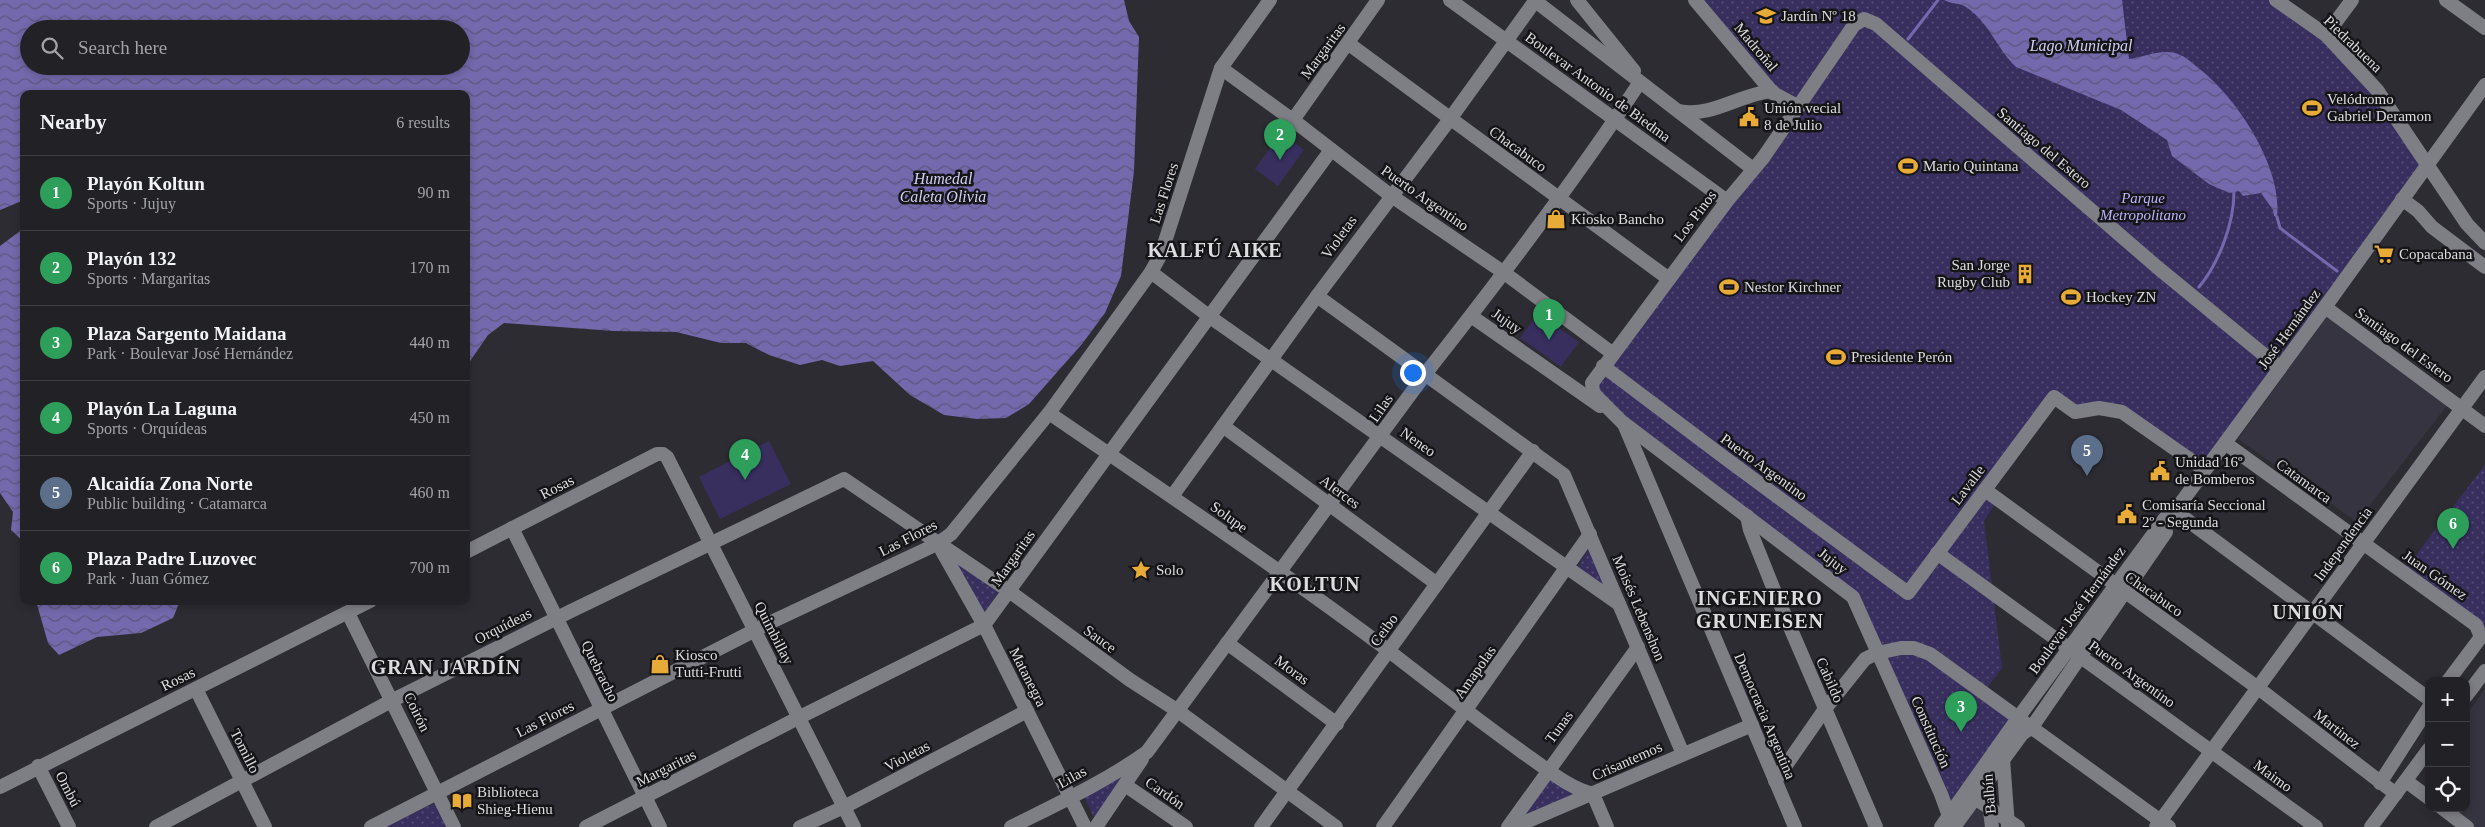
<!DOCTYPE html>
<html lang="en">
<head>
<meta charset="utf-8">
<style>
  :root { --surface:#222126; --page:#2a292e; --text:#f1f3f6; --muted:#a2a3a7; --line:#3f3e43; --accent:#8c9099 }
  body { margin:0; font-family:"Times New Roman",serif; background:var(--page); color:var(--text) }
  .controls { position:absolute; right:15px; bottom:15px; display:grid; overflow:hidden; border-radius:10px; box-shadow:0 2px 8px #0003 }
  .controls button { width:45px; height:45px; display:grid; place-items:center; padding:0; border:0; border-bottom:1px solid var(--line); background:var(--surface); color:var(--text); font:25px sans-serif }
  .you { position:absolute; left:1412px; top:372px; width:18px; height:18px; margin:-12px; border:4px solid #fff; border-radius:50%; background:#1a73e8; box-shadow:0 0 0 8px #1a73e833 }
  .badge { display:grid; place-items:center; width:32px; height:32px; border-radius:50%; background:var(--accent); color:#fff; font-size:16px; font-weight:700 }
  .pin { position:absolute; translate:-50% -41px; filter:drop-shadow(0 1px 2px #0008) }
  .pin::after { content:''; position:absolute; top:26px; width:18px; height:15px; background:inherit; clip-path:polygon(0 0,100% 0,50% 100%) }
  .list { margin:0; padding:0; list-style:none }
  h2 { display:flex; justify-content:space-between; align-items:center; height:65px; margin:0; padding:0 20px; font-size:21px }
  h2 small { font-size:16px; font-weight:400; color:var(--muted) }
  .list li { display:grid; grid-template-columns:32px 1fr auto; gap:15px; align-items:center; box-sizing:border-box; height:75px; padding:0 20px; border-top:1px solid var(--line) }
  .list b { display:block; font-size:19px; white-space:nowrap }
  .list p { margin:0; font-size:16px; white-space:nowrap; color:var(--muted) }
  .list em { font-size:16px; font-style:normal; color:var(--muted) }
  .icon { flex:none; width:28px; height:28px; fill:none; stroke:currentColor; stroke-width:2; stroke-linecap:round; stroke-linejoin:round }
  .map { position:relative; flex:none; width:2485px; height:827px; overflow:hidden }
  .search { position:absolute; background:var(--surface); box-shadow:0 2px 8px #0003; left:20px; top:20px; width:450px; height:55px; display:flex; align-items:center; gap:12px; box-sizing:border-box; padding:0 18px; border-radius:28px; color:var(--muted); font-size:19px }
  .panel { position:absolute; background:var(--surface); box-shadow:0 2px 8px #0003; left:20px; top:90px; width:450px; height:515px; border-radius:10px }
  .map>svg:first-child { display:block }
  .built { fill:#353440 }
  .green { fill:#382f5f }
  .park { fill:url(#park-dots) }
  .water { fill:url(#water-waves); fill-rule:evenodd }
  .lines { fill:none; stroke-linecap:round; stroke-linejoin:round }
  .stream { stroke:#7369ac; stroke-width:3 }
  .minor { stroke:#7e7e85; stroke-width:14 }
  .labels { text-anchor:middle; dominant-baseline:central; stroke-width:5; stroke-linejoin:round; paint-order:stroke }
  .poi-label { font-size:15px; fill:#dddde1; stroke:#151518; text-anchor:start }
  .street-label { font-size:15px; fill:#dddde1; stroke:#151518 }
  .park-label { font-size:15px; font-style:italic; fill:#bcb3fe; stroke:#151518 }
  .water-label { font-size:16px; font-style:italic; fill:#d1cef4; stroke:#151518 }
  .district-label { font-size:20px; font-weight:bold; letter-spacing:1px; fill:#dddde1; stroke:#151518 }
</style>
</head>
<body>
<div class="map">
<svg width="2485" height="827" viewBox="0 0 2485 827">
  <defs>
    <pattern id="park-dots" width="8" height="8" patternUnits="userSpaceOnUse" patternTransform="scale(1.25)"><rect width="8" height="8" fill="#382f5f"/><path d="M2 2h.1M6 6h.1" fill="none" stroke="#544d76" stroke-width="1.8" stroke-linecap="round"/></pattern>
    <pattern id="water-waves" width="16" height="10" patternUnits="userSpaceOnUse" patternTransform="scale(1.25)"><rect width="16" height="10" fill="#7369ac"/><path d="M0 5q4-4 8 0t8 0" fill="none" stroke="#5d577d"/></pattern>
  </defs>
  <rect width="100%" height="100%" fill="#2d2c33"/>
  <!-- built -->
  <g class="built">
    <polygon points="2327,316 2449,403 2357,522 2238,439"/>
    <polygon points="2485,689 2485,827 2473,827 2449,808 2466,808 2466,715"/>
    <polygon points="1975,808 1982,810 1987,827 1958,827"/>
  </g>
  <!-- green -->
  <g class="green">
    <polygon points="1281,133 1304,150 1278,186 1255,169"/>
    <polygon points="1538,313 1579,342 1561,367 1520,338"/>
    <polygon points="769,441 791,484 720,519 699,477"/>
  </g>
  <!-- park -->
  <g class="park">
    <polygon points="1695,0 2276,0 2326,35 2427,164 2205,470 2122,412 2075,412 2054,397 1985,489 1998,499 1984,521 2002,668 1983,693 2018,718 1949,816 1853,597 1596,396 1595,377 1799,107 1773,93"/>
    <polygon points="2485,465 2485,555 2483,558 2485,559 2485,631 2403,572"/>
    <polygon points="1591,546 1609,591 1577,568"/>
    <polygon points="957,562 1000,590 981,617 953,566"/>
    <polygon points="1131,767 1095,820 1084,796"/>
    <polygon points="1547,776 1580,794 1518,820"/>
    <polygon points="433,804 438,805 450,827 383,827"/>
  </g>
  <!-- water -->
  <g class="water">
    <path d="M0,0H1124L1129,21L1139,37L1134,171L1121,276L1105,313L1082,344L1029,404L1006,418L977,419L944,415L910,395L873,361L840,366L822,360L800,365L769,355L746,343H721L676,332L614,331L504,323L488,335L466,367V94H24V200L0,210ZM29,29H461V66H29Z"/>
    <path d="M1944,0H2122L2129,59C2144,57 2162,48 2178,54C2185,56 2191,62 2197,67C2236,96 2283,167 2277,217L2274,216L2273,210L2261,193L2243,196L2239,191L2229,193L2209,184L2172,156L2167,140L2121,110L2016,67C1997,49 1989,22 1966,7C1960,3 1951,4 1944,0Z"/>
    <polygon points="24,228 24,542 11,530 13,512 0,493 0,246"/>
    <polygon points="36,601 180,601 173,618 141,633 97,637 59,655 48,643"/>
  </g>
  <g class="lines">
    <!-- stream -->
    <g class="stream">
      <polyline points="1908,39 1938,0"/>
      <polyline points="2277,217 2280,228 2337,271"/>
      <path d="M2199,287C2219,263 2234,223 2234,192"/>
    </g>
    <!-- minor -->
    <g class="minor">
      <polyline points="1450,0 1727,201"/>
      <polyline points="1534,0 1753,169"/>
      <polyline points="1577,0 1634,71"/>
      <polyline points="1695,0 1773,93 1799,107"/>
      <polyline points="2276,0 2326,35 2377,90 2467,224 2485,243"/>
      <polyline points="2446,0 2485,28"/>
      <polyline points="2326,35 2352,0"/>
      <polyline points="1349,44 1669,279"/>
      <polyline points="1221,68 1302,127 1390,195 1503,272 1612,353"/>
      <path d="M1679,111C1711,118 1740,94 1772,91"/>
      <polyline points="1293,120 1378,0"/>
      <polyline points="2402,199 2418,211 2432,227 2485,267"/>
      <polyline points="1151,272 1210,317 1619,604"/>
      <polyline points="1317,296 1564,475 1683,754"/>
      <polyline points="2325,307 2485,426"/>
      <polyline points="1471,316 1600,406"/>
      <polyline points="1603,366 1725,458 1908,593 2054,397 2075,412 2099,408 2122,412 2205,470"/>
      <path d="M1049,413C1163,491 1278,568 1389,651C1434,686 1479,721 1525,754C1547,769 1567,787 1593,794"/>
      <polyline points="1625,424 1853,597 1941,794 1953,827"/>
      <polyline points="1223,426 1437,584"/>
      <polyline points="2225,443 2476,625 2481,637 2448,681"/>
      <polyline points="1985,490 2258,688 2396,794"/>
      <polyline points="1173,495 1317,296 1450,119 1535,1"/>
      <polyline points="2175,511 2429,699"/>
      <polyline points="1747,516 1750,530 1774,590 1876,827"/>
      <polyline points="512,528 660,827"/>
      <polyline points="942,551 984,625 1085,827"/>
      <polyline points="466,552 657,454 663,454 667,457 854,827"/>
      <polyline points="1937,553 2316,827"/>
      <polyline points="348,613 454,827"/>
      <polyline points="1227,643 1337,724"/>
      <polyline points="196,689 265,827"/>
      <polyline points="2466,696 2485,671"/>
      <polyline points="2003,759 2008,826"/>
      <polyline points="38,766 69,827"/>
      <polyline points="1775,781 1825,709 1865,659 1877,653 1901,648 1914,648 1930,654 2169,827"/>
      <polyline points="2406,781 2429,798"/>
      <polyline points="2380,783 2429,707"/>
      <polyline points="1125,785 1186,827"/>
      <polyline points="0,787 370,601"/>
      <polyline points="1593,794 1607,827"/>
      <polyline points="1968,796 1976,799 2018,827"/>
      <polyline points="1989,803 1992,827"/>
      <polyline points="2442,808 2467,827"/>
      <polyline points="156,827 393,700 571,611 844,479 1009,591 1130,680 1178,711 1336,827"/>
      <polyline points="371,827 767,624 937,544 951,534 1049,413 1151,272 1161,254 1221,68 1270,0"/>
      <polyline points="586,827 798,718 984,625 1331,150"/>
      <polyline points="800,827 844,807 1027,711"/>
      <path d="M1011,827C1057,804 1105,782 1147,752L1426,373C1500,279 1574,182 1640,82"/>
      <polyline points="1096,827 1142,759"/>
      <polyline points="1261,827 1533,451"/>
      <polyline points="1383,827 1590,534"/>
      <polyline points="1508,827 1638,647"/>
      <polyline points="1514,827 1752,725"/>
      <polyline points="1795,827 1624,424 1596,396 1593,391 1592,383 1727,201 1763,158 1854,25 1864,19 1876,24 2157,267 2280,368"/>
      <polyline points="1941,827 2018,718 2166,517 2175,511 2325,307 2485,85"/>
      <polyline points="1954,827 2022,734 2032,727 2166,532"/>
      <polyline points="2156,827 2485,377"/>
      <polyline points="2371,827 2429,749"/>
    </g>
  </g>
  <!-- icons -->
  <defs>
    <symbol id="school-bare" viewBox="-9 -9 18 18"><path d="M0-5L7-2L0 1L-7-2ZM-4 1L0 2.5L4 1V4Q0 6-4 4Z" fill="#e8ab37" stroke="#151518" stroke-width="2.5" paint-order="stroke"/></symbol>
    <symbol id="stadium-bare" viewBox="-9 -9 18 18"><path d="M0-5a6.5 5 0 1 0 0 10a6.5 5 0 1 0 0-10ZM-3.5-1.8h7v3.6h-7Z" fill="#e8ab37" stroke="#151518" stroke-width="2.5" paint-order="stroke"/></symbol>
    <symbol id="civic-bare" viewBox="-9 -9 18 18"><path d="M-.6-6.5H3V-4.5H.6V-3L4-1V1h2V6H-6V1h2V-1L-.6-3ZM-1.2 2.5V6h2.4V2.5Z" fill="#e8ab37" stroke="#151518" stroke-width="2.5" paint-order="stroke"/></symbol>
    <symbol id="shop-bare" viewBox="-9 -9 18 18"><path d="M-5-2.5h2.3a2.7 3.5 0 0 1 5.4 0H5L5.5 6h-11ZM-1.5-2.5h3a1.5 2.3 0 0 0-3 0Z" fill="#e8ab37" stroke="#151518" stroke-width="2.5" paint-order="stroke"/></symbol>
    <symbol id="supermarket-bare" viewBox="-9 -9 18 18"><path d="M-6-5.5h2.5l.6 2H6L4.5 2H-2.5L-4.4-4H-6ZM-1.5 3.2a1.3 1.3 0 1 0 .1 0ZM3 3.2a1.3 1.3 0 1 0 .1 0Z" fill="#e8ab37" stroke="#151518" stroke-width="2.5" paint-order="stroke"/></symbol>
    <symbol id="building-bare" viewBox="-9 -9 18 18"><path d="M-4-6H4V6H1V3H-1V6H-4ZM-2.5-4.3h1.7v1.8h-1.7ZM.8-4.3h1.7v1.8H.8ZM-2.5-1h1.7V.8h-1.7ZM.8-1h1.7V.8H.8Z" fill="#e8ab37" stroke="#151518" stroke-width="2.5" paint-order="stroke"/></symbol>
    <symbol id="sight-bare" viewBox="-9 -9 18 18"><path d="M0-6L1.8-2.2L6-1.7L2.9 1.2L3.7 5.4L0 3.3L-3.7 5.4L-2.9 1.2L-6-1.7L-1.8-2.2Z" fill="#e8ab37" stroke="#151518" stroke-width="2.5" paint-order="stroke"/></symbol>
    <symbol id="library-bare" viewBox="-9 -9 18 18"><path d="M-6-4Q-3-5.5-.7-3.5V5Q-3 3-6 4ZM6-4Q3-5.5 .7-3.5V5Q3 3 6 4Z" fill="#e8ab37" stroke="#151518" stroke-width="2.5" paint-order="stroke"/></symbol>
  </defs>
  <g fill-rule="evenodd">
    <use href="#school-bare" x="1752" y="2" width="28" height="28"/>
    <use href="#stadium-bare" x="2298" y="94" width="28" height="28"/>
    <use href="#civic-bare" x="1735" y="103" width="28" height="28"/>
    <use href="#stadium-bare" x="1894" y="152" width="28" height="28"/>
    <use href="#shop-bare" x="1542" y="205" width="28" height="28"/>
    <use href="#supermarket-bare" x="2370" y="240" width="28" height="28"/>
    <use href="#building-bare" x="2011" y="260" width="28" height="28"/>
    <use href="#stadium-bare" x="1715" y="273" width="28" height="28"/>
    <use href="#stadium-bare" x="2057" y="283" width="28" height="28"/>
    <use href="#stadium-bare" x="1822" y="343" width="28" height="28"/>
    <use href="#civic-bare" x="2146" y="457" width="28" height="28"/>
    <use href="#civic-bare" x="2113" y="500" width="28" height="28"/>
    <use href="#sight-bare" x="1127" y="556" width="28" height="28"/>
    <use href="#shop-bare" x="646" y="650" width="28" height="28"/>
    <use href="#library-bare" x="448" y="787" width="28" height="28"/>
  </g>
  <g class="labels">
    <!-- poi labels -->
    <g class="poi-label">
      <text x="1781" y="16">Jardín Nº 18</text>
      <text x="2327" y="99">Velódromo<tspan x="2327" dy="17">Gabriel Deramon</tspan></text>
      <text x="1764" y="108">Unión vecial<tspan x="1764" dy="17">8 de Julio</tspan></text>
      <text x="1923" y="166">Mario Quintana</text>
      <text x="1571" y="219">Kiosko Bancho</text>
      <text x="2399" y="254">Copacabana</text>
      <text x="2010" y="265" text-anchor="end">San Jorge<tspan x="2010" dy="17">Rugby Club</tspan></text>
      <text x="1744" y="287">Nestor Kirchner</text>
      <text x="2086" y="297">Hockey ZN</text>
      <text x="1851" y="357">Presidente Perón</text>
      <text x="2175" y="462">Unidad 16º<tspan x="2175" dy="17">de Bomberos</tspan></text>
      <text x="2142" y="505">Comisaría Seccional<tspan x="2142" dy="17">2º - Segunda</tspan></text>
      <text x="1156" y="570">Solo</text>
      <text x="675" y="655">Kiosco<tspan x="675" dy="17">Tutti-Frutti</tspan></text>
      <text x="477" y="792">Biblioteca<tspan x="477" dy="17">Shieg-Hienu</tspan></text>
    </g>
    <!-- street labels -->
    <g class="street-label">
      <text transform="translate(2353 44) rotate(44)">Piedrabuena</text>
      <text transform="translate(1756 47) rotate(50)">Madroñal</text>
      <text transform="translate(1323 51) rotate(-54)">Margaritas</text>
      <text transform="translate(1598 87) rotate(36)">Boulevar Antonio de Biedma</text>
      <text transform="translate(2044 148) rotate(40)">Santiago del Estero</text>
      <text transform="translate(1518 149) rotate(36)">Chacabuco</text>
      <text transform="translate(1164 193) rotate(-72)">Las Flores</text>
      <text transform="translate(1425 198) rotate(35)">Puerto Argentino</text>
      <text transform="translate(1695 216) rotate(-53)">Los Pinos</text>
      <text transform="translate(1339 237) rotate(-54)">Violetas</text>
      <text transform="translate(1507 321) rotate(35)">Jujuy</text>
      <text transform="translate(2289 329) rotate(-54)">José Hernández</text>
      <text transform="translate(2404 345) rotate(36)">Santiago del Estero</text>
      <text transform="translate(1381 408) rotate(-55)">Lilas</text>
      <text transform="translate(1418 442) rotate(35)">Neneo</text>
      <text transform="translate(1764 467) rotate(36)">Puerto Argentino</text>
      <text transform="translate(2304 481) rotate(36)">Catamarca</text>
      <text transform="translate(1968 485) rotate(-53)">Lavalle</text>
      <text transform="translate(557 487) rotate(-27)">Rosas</text>
      <text transform="translate(1340 492) rotate(36)">Alerces</text>
      <text transform="translate(1229 517) rotate(36)">Solupe</text>
      <text transform="translate(908 538) rotate(-27)">Las Flores</text>
      <text transform="translate(2343 544) rotate(-54)">Independencia</text>
      <text transform="translate(1013 558) rotate(-55)">Margaritas</text>
      <text transform="translate(1833 561) rotate(38)">Jujuy</text>
      <text transform="translate(2435 575) rotate(35)">Juan Gómez</text>
      <text transform="translate(2154 594) rotate(35)">Chacabuco</text>
      <text transform="translate(1639 608) rotate(67)">Moisés Lebenshon</text>
      <text transform="translate(2077 610) rotate(-54)">Boulevar José Hernández</text>
      <text transform="translate(503 626) rotate(-27)">Orquídeas</text>
      <text transform="translate(1384 630) rotate(-54)">Ceibo</text>
      <text transform="translate(774 633) rotate(63)">Quimbillay</text>
      <text transform="translate(1100 639) rotate(36)">Sauce</text>
      <text transform="translate(1292 670) rotate(36)">Moras</text>
      <text transform="translate(600 671) rotate(64)">Quebracho</text>
      <text transform="translate(1475 672) rotate(-55)">Amapolas</text>
      <text transform="translate(2132 674) rotate(36)">Puerto Argentino</text>
      <text transform="translate(1028 677) rotate(63)">Matanegra</text>
      <text transform="translate(178 679) rotate(-26)">Rosas</text>
      <text transform="translate(1830 680) rotate(66)">Cabildo</text>
      <text transform="translate(417 712) rotate(64)">Coirón</text>
      <text transform="translate(1765 716) rotate(67)">Democracia Argentina</text>
      <text transform="translate(545 719) rotate(-27)">Las Flores</text>
      <text transform="translate(1559 727) rotate(-54)">Tunas</text>
      <text transform="translate(2337 729) rotate(38)">Martinez</text>
      <text transform="translate(1931 732) rotate(66)">Constitución</text>
      <text transform="translate(245 751) rotate(63)">Tomillo</text>
      <text transform="translate(907 756) rotate(-28)">Violetas</text>
      <text transform="translate(1627 761) rotate(-24)">Crisantemos</text>
      <text transform="translate(666 768) rotate(-27)">Margaritas</text>
      <text transform="translate(2273 776) rotate(36)">Maimo</text>
      <text transform="translate(1072 777) rotate(-29)">Lilas</text>
      <text transform="translate(68 789) rotate(63)">Ombú</text>
      <text transform="translate(1165 793) rotate(35)">Cardón</text>
      <text transform="translate(1989 794) rotate(-95)">Balbín</text>
    </g>
    <!-- park labels -->
    <g class="park-label">
      <text x="2143" y="198">Parque<tspan x="2143" dy="17">Metropolitano</tspan></text>
    </g>
    <!-- water labels -->
    <g class="water-label">
      <text x="2081" y="45">Lago Municipal</text>
      <text x="943" y="178">Humedal<tspan x="943" dy="18">Caleta Olivia</tspan></text>
    </g>
    <!-- district labels -->
    <g class="district-label">
      <text x="1215" y="250">KALFÚ AIKE</text>
      <text x="1315" y="584">KOLTUN</text>
      <text x="1760" y="598">INGENIERO<tspan x="1760" dy="23">GRUNEISEN</tspan></text>
      <text x="2308" y="612">UNIÓN</text>
      <text x="446" y="667">GRAN JARDÍN</text>
    </g>
  </g>
</svg>
<div class="controls">
<button>+</button>
<button>−</button>
<button><svg class="icon" aria-label="locate" viewBox="0 0 24 24"><circle cx="12" cy="12" r="6"/><path d="M12 2v4M12 18v4M2 12h4M18 12h4"/></svg></button>
</div>
<div class="you"></div>
<div class="pin badge" style="left:1549px;top:340px;background:#2e9e5b">1</div>
<div class="pin badge" style="left:1280px;top:160px;background:#2e9e5b">2</div>
<div class="pin badge" style="left:1961px;top:732px;background:#2e9e5b">3</div>
<div class="pin badge" style="left:745px;top:480px;background:#2e9e5b">4</div>
<div class="pin badge" style="left:2087px;top:476px;background:#5c6f8a">5</div>
<div class="pin badge" style="left:2453px;top:549px;background:#2e9e5b">6</div>
<div class="search"><svg class="icon" aria-label="search" viewBox="0 0 24 24"><circle cx="10" cy="10" r="6"/><path d="M15 15l6 6"/></svg>Search here</div>
<section class="panel">
<h2>Nearby<small>6 results</small></h2>
<ul class="list">
<li><span class="badge" style="background:#2e9e5b">1</span><div><b>Playón Koltun</b><p>Sports · Jujuy</p></div><em>90 m</em></li>
<li><span class="badge" style="background:#2e9e5b">2</span><div><b>Playón 132</b><p>Sports · Margaritas</p></div><em>170 m</em></li>
<li><span class="badge" style="background:#2e9e5b">3</span><div><b>Plaza Sargento Maidana</b><p>Park · Boulevar José Hernández</p></div><em>440 m</em></li>
<li><span class="badge" style="background:#2e9e5b">4</span><div><b>Playón La Laguna</b><p>Sports · Orquídeas</p></div><em>450 m</em></li>
<li><span class="badge" style="background:#5c6f8a">5</span><div><b>Alcaidía Zona Norte</b><p>Public building · Catamarca</p></div><em>460 m</em></li>
<li><span class="badge" style="background:#2e9e5b">6</span><div><b>Plaza Padre Luzovec</b><p>Park · Juan Gómez</p></div><em>700 m</em></li>
</ul>
</section>
</div>
</body>
</html>
